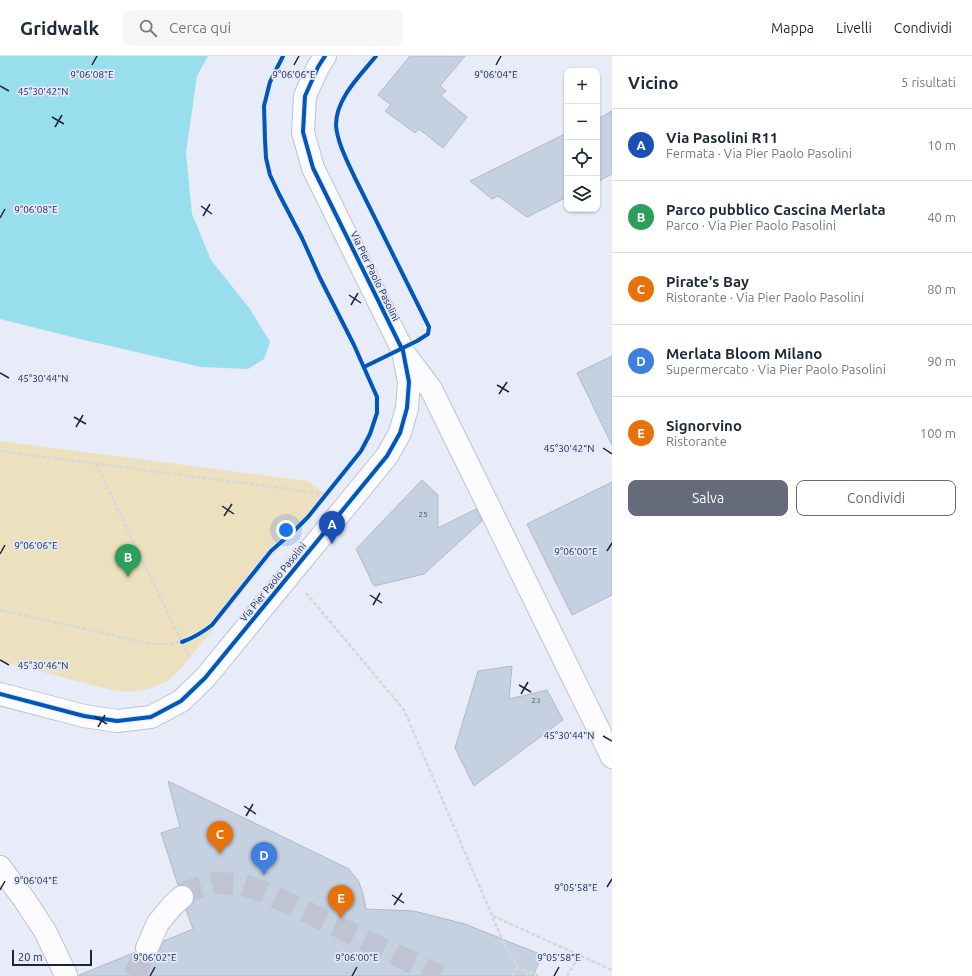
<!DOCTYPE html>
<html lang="it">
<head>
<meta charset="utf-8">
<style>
  :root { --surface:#fff; --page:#f6f6f7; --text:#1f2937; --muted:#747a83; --line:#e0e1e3; --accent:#656b7b }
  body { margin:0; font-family:Ubuntu,sans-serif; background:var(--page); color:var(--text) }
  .controls { position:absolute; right:12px; top:12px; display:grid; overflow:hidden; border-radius:8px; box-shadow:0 1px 3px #0004 }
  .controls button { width:36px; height:36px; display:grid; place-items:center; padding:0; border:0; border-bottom:1px solid var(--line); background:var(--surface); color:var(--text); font:20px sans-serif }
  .scale { position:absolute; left:12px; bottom:10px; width:80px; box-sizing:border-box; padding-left:4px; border:2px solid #1f2538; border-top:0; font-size:11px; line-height:14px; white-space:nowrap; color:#1f2538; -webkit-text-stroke:3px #e2e9fe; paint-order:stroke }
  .you { position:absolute; left:286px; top:474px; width:14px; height:14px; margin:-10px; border:3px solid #fff; border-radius:50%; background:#1a73e8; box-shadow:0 0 0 6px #1a73e833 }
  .badge { display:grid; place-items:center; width:26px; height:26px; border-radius:50%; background:var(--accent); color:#fff; font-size:13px; font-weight:700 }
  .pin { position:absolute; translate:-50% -33px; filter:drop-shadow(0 1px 2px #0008) }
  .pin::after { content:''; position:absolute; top:21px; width:14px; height:12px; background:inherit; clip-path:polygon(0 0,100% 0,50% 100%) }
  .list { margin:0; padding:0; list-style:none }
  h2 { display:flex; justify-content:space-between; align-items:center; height:52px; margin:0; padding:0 16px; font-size:17px }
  h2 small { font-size:13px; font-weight:400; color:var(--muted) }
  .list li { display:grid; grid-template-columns:26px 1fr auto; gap:12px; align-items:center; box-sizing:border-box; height:72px; padding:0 16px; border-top:1px solid var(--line) }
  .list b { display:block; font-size:15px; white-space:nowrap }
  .list p { margin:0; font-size:13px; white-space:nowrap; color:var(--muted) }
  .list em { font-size:13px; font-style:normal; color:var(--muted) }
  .actions { display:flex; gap:8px; padding:12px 16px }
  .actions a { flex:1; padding:9px 0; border:1px solid var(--accent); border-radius:8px; text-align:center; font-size:14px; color:var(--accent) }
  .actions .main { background:var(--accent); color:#fff }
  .icon { flex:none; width:22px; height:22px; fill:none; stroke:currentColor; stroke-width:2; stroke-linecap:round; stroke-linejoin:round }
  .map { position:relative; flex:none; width:612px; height:920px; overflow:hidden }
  header { display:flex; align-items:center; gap:24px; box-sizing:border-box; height:56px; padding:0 20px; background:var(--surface); border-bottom:1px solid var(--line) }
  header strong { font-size:19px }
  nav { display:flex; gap:22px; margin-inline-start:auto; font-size:14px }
  .search { width:280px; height:36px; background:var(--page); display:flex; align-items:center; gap:10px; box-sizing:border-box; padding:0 14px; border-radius:8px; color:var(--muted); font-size:15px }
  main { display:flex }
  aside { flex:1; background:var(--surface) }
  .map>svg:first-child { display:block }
  .green { fill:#ede0be }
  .water { fill:#98deed }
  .building { fill:#c5d1e1; stroke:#b0b9c6 }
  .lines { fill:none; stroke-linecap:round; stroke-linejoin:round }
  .street-tunnel { stroke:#c0c4d2; stroke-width:22; stroke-dasharray:22 11; stroke-linecap:butt }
  .street-casing { stroke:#bec3d2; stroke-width:24 }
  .highway-casing { stroke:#bec3d2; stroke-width:24 }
  .path { stroke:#d5d7da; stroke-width:2.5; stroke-dasharray:4 2; stroke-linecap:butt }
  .street { stroke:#fcfcfe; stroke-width:22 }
  .highway { stroke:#fcfcfe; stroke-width:22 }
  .cycleway-casing { stroke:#e2e9fe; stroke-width:6 }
  .cycleway { stroke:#0057b8; stroke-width:4 }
  .ticks { fill:none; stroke:#1f2538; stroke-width:1.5 }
  .labels { text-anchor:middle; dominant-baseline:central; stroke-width:3.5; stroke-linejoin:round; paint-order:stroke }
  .number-label { font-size:8px; fill:#485062 }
  .street-label { font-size:10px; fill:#1f2538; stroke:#e2e9fe }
  .ticks-label { font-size:10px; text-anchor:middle; fill:#1f2538; stroke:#e2e9fe; stroke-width:3.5; stroke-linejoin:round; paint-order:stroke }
</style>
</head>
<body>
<header>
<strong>Gridwalk</strong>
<div class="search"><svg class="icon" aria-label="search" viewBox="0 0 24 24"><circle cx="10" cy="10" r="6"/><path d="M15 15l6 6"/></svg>Cerca qui</div>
<nav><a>Mappa</a><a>Livelli</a><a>Condividi</a></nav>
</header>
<main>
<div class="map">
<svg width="612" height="920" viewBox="0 0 612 920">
  <rect width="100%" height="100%" fill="#e8ecf8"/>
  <!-- green -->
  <polygon class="green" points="0,385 308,425 324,437 178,616 166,626 149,633 128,636 112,634 0,605"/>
  <!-- water -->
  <polygon class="water" points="0,0 208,0 197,20 186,97 192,158 211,204 250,253 270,286 264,303 248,313 201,311 80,283 0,263"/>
  <!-- building -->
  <g class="building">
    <polygon points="410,0 465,0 440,30 446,35 441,40 467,61 443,92 419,73 415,77 385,55 391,49 378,39"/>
    <polygon points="612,55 612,118 597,126 597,63"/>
    <polygon points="567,77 567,141 527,161 498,140 492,143 470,125"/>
    <polygon points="612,300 612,389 577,317"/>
    <polygon points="422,424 438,439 438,472 476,453 482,465 424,518 374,530 356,493"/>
    <polygon points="612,426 612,539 572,559 527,468"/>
    <polygon points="512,610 509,643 547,634 563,664 474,730 455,692 478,615"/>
    <polygon points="168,725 349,813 359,826 363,838 366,853 414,855 465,868 542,899 533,920 79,920 79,919 136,896 137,900 142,904 148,904 154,902 158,897 164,885 193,873 186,854 191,850 194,845 194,838 191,832 186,829 178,829 161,777 180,771"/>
  </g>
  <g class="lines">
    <!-- street-tunnel -->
    <g class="street-tunnel">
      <polyline points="182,841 189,835 214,827 240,828 265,836 440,920"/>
      <polyline points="134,920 147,892"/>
    </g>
    <defs>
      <g id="street">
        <polyline points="407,301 431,333 612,701"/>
        <polyline points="0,638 84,660 117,665 151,661 181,645 205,622 387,400 400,377 407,352 409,326 403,295 313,112 303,76 305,40 318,11 325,0"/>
        <polyline points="147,892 158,867 173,849 182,841"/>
      </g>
      <polyline id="highway" points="0,811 24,843 45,875 66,919"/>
    </defs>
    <!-- street casing -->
    <use href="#street" class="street-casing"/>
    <!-- highway casing -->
    <use href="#highway" class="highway-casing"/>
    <!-- path -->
    <g class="path">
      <polyline points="0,395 325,438"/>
      <polyline points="96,408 189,601"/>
      <polyline points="306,537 404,654 502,883 517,911 524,915 525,917 530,920"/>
      <polyline points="0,554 152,588 171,588 182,586"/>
      <polyline points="493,860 612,914"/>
      <polyline points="524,915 526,914 539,920"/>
      <polyline points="513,920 512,920 517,911"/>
      <polyline points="567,920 579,900"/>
    </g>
    <!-- street -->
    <use href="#street" class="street"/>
    <!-- highway -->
    <use href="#highway" class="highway"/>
    <defs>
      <g id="cycleway">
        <path d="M364,311L417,285L428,278L429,271L355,122C348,107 337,86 336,69C336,42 360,20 376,0"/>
        <path d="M182,586C193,582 203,576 212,569L271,495L295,474L308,461L361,395L370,378L377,357V341L354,289L320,222L302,182L279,138L270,119L266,102L265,84L264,50L270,26L283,0"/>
        <polyline points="0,638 84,660 117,665 151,661 181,645 205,622 387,400 400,377 407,352 409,326 403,295 313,112 303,76 305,40 318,11 325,0"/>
      </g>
    </defs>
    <!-- cycleway casing -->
    <use href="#cycleway" class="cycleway-casing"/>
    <!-- cycleway -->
    <use href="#cycleway" class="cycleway"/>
  </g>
  <!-- ticks -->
  <path class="ticks" d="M92,9L97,0M294,9L299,0M496,9L501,0M0,30L9,35M52,61L64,68M55,71L62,59M201,150L212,158M203,160L210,148M0,162L5,153M349,239L361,247M351,249L358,237M0,317L9,322M497,329L509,336M499,338L507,326M74,361L86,368M76,371L83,359M603,392L612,398M222,450L234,458M224,460L232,448M607,495L612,487M0,498L5,489M370,539L382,547M373,549L380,537M0,604L9,609M519,629L531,636M521,638L528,626M95,661L107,668M98,671L105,659M603,680L612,685M244,750L256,758M246,760L253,748M607,831L612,823M0,834L5,825M392,839L404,847M394,849L402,837M150,920L155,911M352,920L357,911M554,920L559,911"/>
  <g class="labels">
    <!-- number labels -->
    <g class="number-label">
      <text x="423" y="458">25</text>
      <text x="536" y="644">23</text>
    </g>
    <!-- street labels -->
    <g class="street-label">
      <text transform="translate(375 220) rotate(64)">Via Pier Paolo Pasolini</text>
      <text transform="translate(273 526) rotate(-51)">Via Pier Paolo Pasolini</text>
    </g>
  </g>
  <g class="ticks-label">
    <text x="294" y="22">9°06'06"E</text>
    <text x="92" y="22">9°06'08"E</text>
    <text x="496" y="22">9°06'04"E</text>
    <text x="43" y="39">45°30'42"N</text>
    <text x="36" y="157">9°06'08"E</text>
    <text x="43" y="326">45°30'44"N</text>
    <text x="569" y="396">45°30'42"N</text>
    <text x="36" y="493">9°06'06"E</text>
    <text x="576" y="499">9°06'00"E</text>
    <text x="43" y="613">45°30'46"N</text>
    <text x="569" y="683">45°30'44"N</text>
    <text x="36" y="828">9°06'04"E</text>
    <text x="576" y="835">9°05'58"E</text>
    <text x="155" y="905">9°06'02"E</text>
    <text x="357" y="905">9°06'00"E</text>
    <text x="559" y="905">9°05'58"E</text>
  </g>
</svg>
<div class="controls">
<button>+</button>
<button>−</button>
<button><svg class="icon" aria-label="locate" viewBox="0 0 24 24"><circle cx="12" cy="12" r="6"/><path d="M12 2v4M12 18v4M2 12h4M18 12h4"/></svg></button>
<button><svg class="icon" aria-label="layers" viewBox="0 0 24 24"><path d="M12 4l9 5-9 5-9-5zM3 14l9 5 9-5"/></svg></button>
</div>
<div class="scale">20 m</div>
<div class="you"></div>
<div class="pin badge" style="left:332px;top:488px;background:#1a4fb4">A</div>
<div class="pin badge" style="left:128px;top:521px;background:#2e9e5b">B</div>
<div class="pin badge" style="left:220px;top:798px;background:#e8710a">C</div>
<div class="pin badge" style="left:264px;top:819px;background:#3f7fe0">D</div>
<div class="pin badge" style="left:341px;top:862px;background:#e8710a">E</div>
</div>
<aside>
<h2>Vicino<small>5 risultati</small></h2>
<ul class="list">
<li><span class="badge" style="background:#1a4fb4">A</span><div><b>Via Pasolini R11</b><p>Fermata · Via Pier Paolo Pasolini</p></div><em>10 m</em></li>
<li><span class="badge" style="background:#2e9e5b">B</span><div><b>Parco pubblico Cascina Merlata</b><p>Parco · Via Pier Paolo Pasolini</p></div><em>40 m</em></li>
<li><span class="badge" style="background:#e8710a">C</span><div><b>Pirate's Bay</b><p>Ristorante · Via Pier Paolo Pasolini</p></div><em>80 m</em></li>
<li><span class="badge" style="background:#3f7fe0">D</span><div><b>Merlata Bloom Milano</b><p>Supermercato · Via Pier Paolo Pasolini</p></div><em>90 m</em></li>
<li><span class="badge" style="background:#e8710a">E</span><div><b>Signorvino</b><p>Ristorante</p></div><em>100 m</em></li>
</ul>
<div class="actions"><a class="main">Salva</a><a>Condividi</a></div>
</aside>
</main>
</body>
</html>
